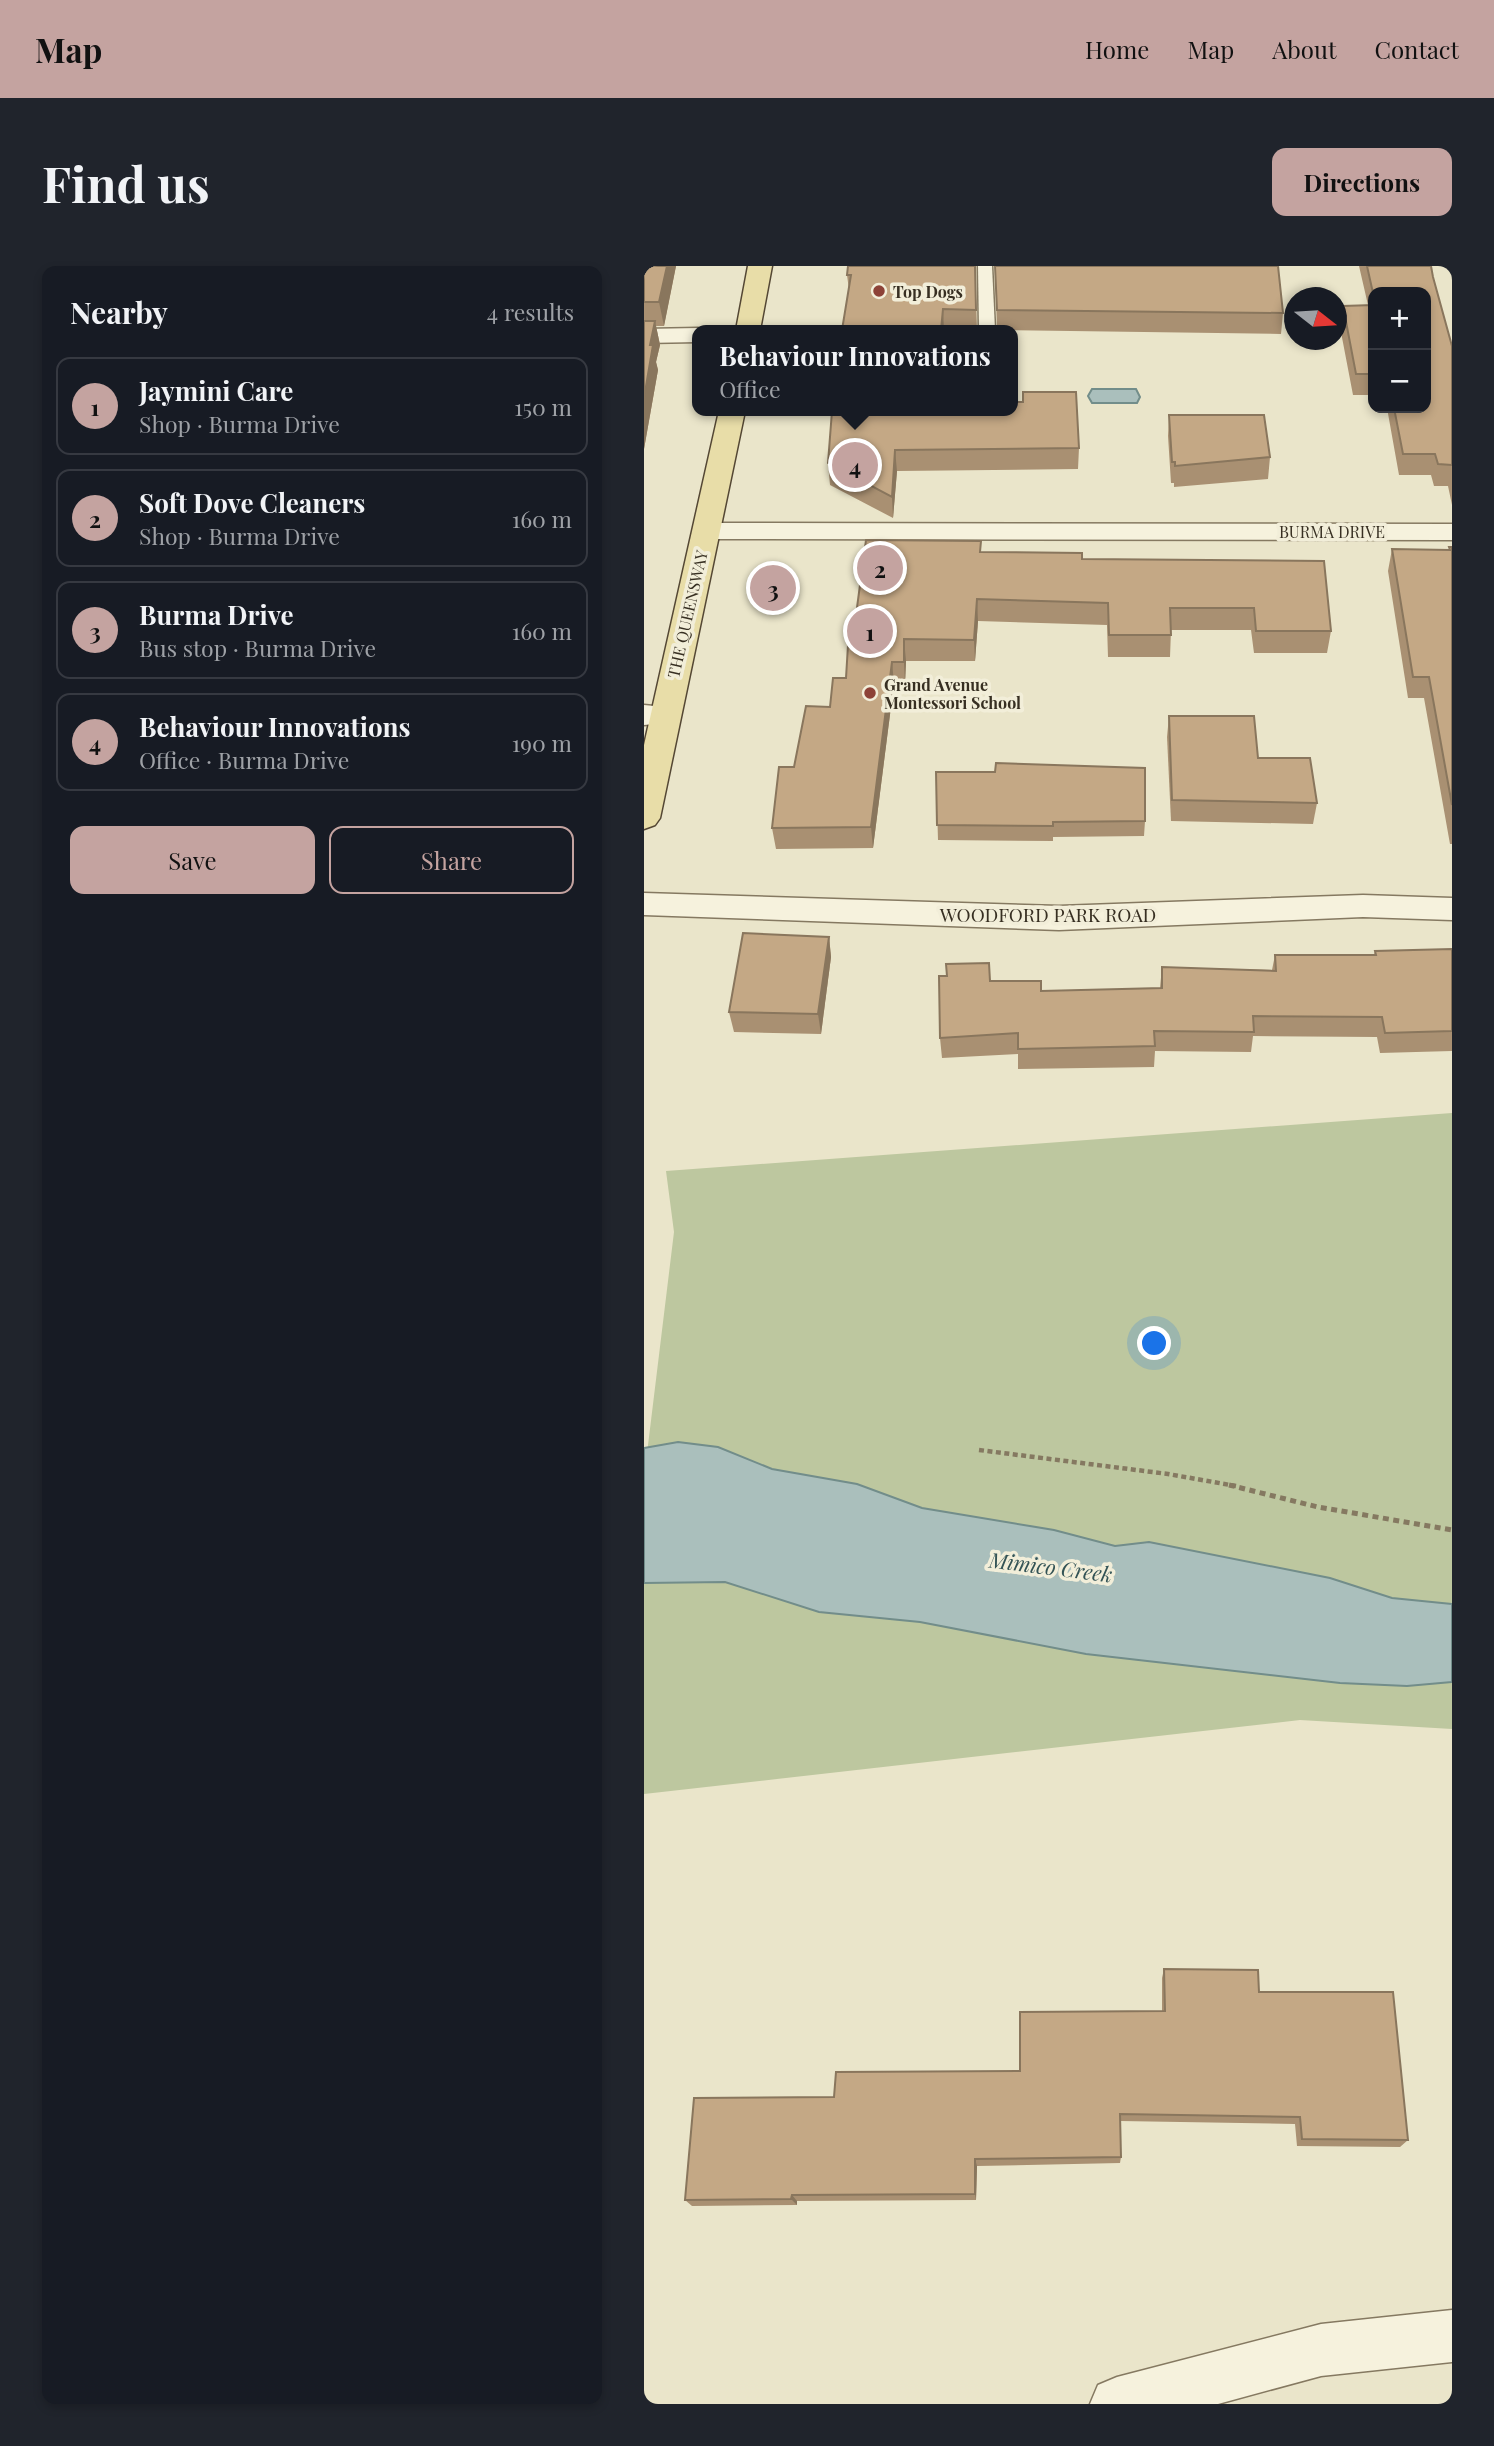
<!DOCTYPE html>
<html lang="en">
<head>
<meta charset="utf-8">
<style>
  :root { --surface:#171b24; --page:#20242c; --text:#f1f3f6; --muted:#9ea1a6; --line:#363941; --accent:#c4a3a0 }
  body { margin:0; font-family:"Playfair Display",serif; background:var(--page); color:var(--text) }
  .controls { position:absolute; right:21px; top:21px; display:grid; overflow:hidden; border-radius:14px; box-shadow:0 4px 10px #0003 }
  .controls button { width:63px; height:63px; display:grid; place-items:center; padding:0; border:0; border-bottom:2px solid var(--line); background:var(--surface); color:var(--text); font:35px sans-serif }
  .compass { position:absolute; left:640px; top:21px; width:63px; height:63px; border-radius:50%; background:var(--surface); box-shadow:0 4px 10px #0003; rotate:107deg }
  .you { position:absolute; left:511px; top:1078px; width:24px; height:24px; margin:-18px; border:5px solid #fff; border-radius:50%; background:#1a73e8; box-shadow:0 0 0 10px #1a73e833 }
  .badge { display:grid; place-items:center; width:46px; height:46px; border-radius:50%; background:var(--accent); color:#111; font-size:23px; font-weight:700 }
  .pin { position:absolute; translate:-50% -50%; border:4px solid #fff; box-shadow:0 2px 7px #0006 }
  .popup { position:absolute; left:48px; top:59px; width:326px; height:91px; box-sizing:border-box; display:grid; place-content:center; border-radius:14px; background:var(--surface); filter:drop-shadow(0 2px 5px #0005); font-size:23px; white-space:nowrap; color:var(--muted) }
  .popup b { font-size:26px; color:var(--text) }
  .popup::after { content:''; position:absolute; left:50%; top:100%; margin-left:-14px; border:14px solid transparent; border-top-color:var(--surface) }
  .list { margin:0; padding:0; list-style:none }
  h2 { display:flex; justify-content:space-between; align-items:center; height:91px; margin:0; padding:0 28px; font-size:30px }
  h2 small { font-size:23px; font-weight:400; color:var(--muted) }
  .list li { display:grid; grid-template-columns:46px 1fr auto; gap:21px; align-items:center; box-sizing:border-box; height:98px; margin:0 14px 14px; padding:0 14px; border:2px solid var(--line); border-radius:14px }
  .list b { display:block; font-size:26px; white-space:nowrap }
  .list p { margin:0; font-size:23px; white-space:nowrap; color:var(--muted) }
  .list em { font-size:23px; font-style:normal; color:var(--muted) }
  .actions { display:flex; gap:14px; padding:21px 28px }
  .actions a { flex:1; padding:16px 0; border:2px solid var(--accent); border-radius:14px; text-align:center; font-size:24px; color:var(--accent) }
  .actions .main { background:var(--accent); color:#111 }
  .map { position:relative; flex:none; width:808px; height:2138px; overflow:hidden; border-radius:14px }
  header { display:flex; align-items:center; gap:42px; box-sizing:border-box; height:98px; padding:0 35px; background:var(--accent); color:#111 }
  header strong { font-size:33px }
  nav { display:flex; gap:38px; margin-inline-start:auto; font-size:24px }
  .intro { display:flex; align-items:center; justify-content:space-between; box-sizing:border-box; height:168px; padding:0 42px }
  h1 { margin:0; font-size:49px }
  .button { padding:18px 32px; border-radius:14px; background:var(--accent); color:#111; font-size:24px; font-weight:700 }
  main { display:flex; gap:42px; padding:0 42px }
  aside { flex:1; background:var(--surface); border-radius:14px; box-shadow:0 4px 10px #0003 }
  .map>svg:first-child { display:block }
  .green { fill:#bdc79f }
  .water { fill:#aabfbc; stroke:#728d8a; stroke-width:2 }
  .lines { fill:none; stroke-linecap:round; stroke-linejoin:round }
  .service-casing { stroke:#857961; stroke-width:3 }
  .minor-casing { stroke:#857961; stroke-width:3 }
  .primary-casing { stroke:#544734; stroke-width:3 }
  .path-far1 { stroke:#857961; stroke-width:4.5; stroke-dasharray:5 3.5; stroke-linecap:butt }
  .path { stroke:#857961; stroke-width:5; stroke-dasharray:6 4.5; stroke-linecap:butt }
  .service { fill:#f6f2dd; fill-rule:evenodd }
  .minor { fill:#f6f2dd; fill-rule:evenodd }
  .primary { fill:#e8dda8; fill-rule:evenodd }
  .wall { fill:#a99072 }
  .shaded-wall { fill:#89765d }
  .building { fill:#c4a885; stroke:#89765d; stroke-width:2 }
  .poi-dot { fill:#8d4237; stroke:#f2eed9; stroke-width:2.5 }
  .labels { text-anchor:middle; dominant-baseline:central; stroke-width:7; stroke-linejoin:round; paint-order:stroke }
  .far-poi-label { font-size:16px; font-weight:bold; fill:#372f22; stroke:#f2eed9; text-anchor:start }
  .far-street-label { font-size:16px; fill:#372f22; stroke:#f2eed9 }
  .street-label { font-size:19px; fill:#372f22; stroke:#f2eed9 }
  .water-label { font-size:21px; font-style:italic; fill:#335355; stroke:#f2eed9 }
</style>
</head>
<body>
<header>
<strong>Map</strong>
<nav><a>Home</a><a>Map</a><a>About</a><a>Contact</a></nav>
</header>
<div class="intro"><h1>Find us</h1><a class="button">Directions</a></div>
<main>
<aside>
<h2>Nearby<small>4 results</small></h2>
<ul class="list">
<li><span class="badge">1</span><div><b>Jaymini Care</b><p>Shop · Burma Drive</p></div><em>150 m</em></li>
<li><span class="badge">2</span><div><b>Soft Dove Cleaners</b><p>Shop · Burma Drive</p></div><em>160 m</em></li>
<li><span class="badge">3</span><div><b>Burma Drive</b><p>Bus stop · Burma Drive</p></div><em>160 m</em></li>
<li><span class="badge">4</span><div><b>Behaviour Innovations</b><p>Office · Burma Drive</p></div><em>190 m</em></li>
</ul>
<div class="actions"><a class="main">Save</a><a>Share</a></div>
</aside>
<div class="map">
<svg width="808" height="2138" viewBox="0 0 808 2138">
  <rect width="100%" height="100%" fill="#eae5ca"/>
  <!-- green -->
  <polygon class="green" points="808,847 808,1463 656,1454 0,1528 0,1212 30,966 22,905"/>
  <!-- water -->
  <g class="water">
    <polygon points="448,123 492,123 496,131 493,137 448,137 444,130"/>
    <polygon points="34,1176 74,1181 128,1203 213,1218 278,1242 410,1264 471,1280 505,1276 686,1312 748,1332 808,1338 808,1416 763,1420 696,1417 442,1388 276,1356 175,1346 81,1316 0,1317 0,1182"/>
  </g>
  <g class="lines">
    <defs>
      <polygon id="service" points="334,0 348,0 351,64 335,64"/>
      <g id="minor">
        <polygon points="54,62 63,64 54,64 54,76 0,77 0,63"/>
        <polygon points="63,257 808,258 808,274 63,273 53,271 49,265 53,259"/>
        <polygon points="0,439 30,442 35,449 30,456 0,459"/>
        <polygon points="0,627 415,640 719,629 808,632 808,654 719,651 415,664 0,649"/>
        <polygon points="808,2044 808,2096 677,2110 574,2138 446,2138 454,2119 473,2111 677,2058"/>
      </g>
      <g id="primary">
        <polygon points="104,0 128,0 116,64 92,64"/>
        <polygon points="75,145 101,145 16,552 11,559 0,563 0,479"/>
      </g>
    </defs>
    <!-- service casing -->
    <use href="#service" class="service-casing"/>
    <!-- minor casing -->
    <use href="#minor" class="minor-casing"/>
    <!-- primary casing -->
    <use href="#primary" class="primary-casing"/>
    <!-- path-far1 -->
    <polyline class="path-far1" points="335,1184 524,1208 592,1220"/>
    <!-- path -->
    <polyline class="path" points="585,1219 674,1241 808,1264"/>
    <!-- service -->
    <use href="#service" class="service"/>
    <!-- minor -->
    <use href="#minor" class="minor"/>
    <!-- primary -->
    <use href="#primary" class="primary"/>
  </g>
  <!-- wall -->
  <g class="wall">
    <polygon points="0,0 32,0 20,60 12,60 16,79 12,96 14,104 0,183"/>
    <polygon points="331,0 333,64 198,64 205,24 203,9"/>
    <polygon points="351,0 639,47 637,68 353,64"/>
    <polygon points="715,0 787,0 789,11 808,80 808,239 804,220 790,220 787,209 755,209 743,142 782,142 729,26 729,129 709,129 696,61 699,40 724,39"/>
    <polygon points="188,145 435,182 434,203 253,205 249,252 186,219 184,197"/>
    <polygon points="525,149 626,191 624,213 530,221 530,217 527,217 524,170"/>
    <polygon points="337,275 337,286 438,293 680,295 687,365 683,387 610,387 607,364 527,364 526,391 464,391 463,359 334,355 331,395 262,395 261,418 250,417 229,582 132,583 128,562 150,501 202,412"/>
    <polygon points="805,281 808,281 808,578 806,578 780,432 764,432 744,305 748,283 805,284"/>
    <polygon points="525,450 614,492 673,537 669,558 527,555 523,471"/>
    <polygon points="292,506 501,555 500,570 409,571 409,575 294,574"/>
    <polygon points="185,671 187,691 177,768 90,766 85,746"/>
    <polygon points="808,683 808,785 736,787 733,771 609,770 607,786 511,785 510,801 374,803 374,788 298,792 296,772 303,710 346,715 397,725 516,722 518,701 628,704 631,689 730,689 731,685"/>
    <polygon points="520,1703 615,1726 764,1874 756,1881 653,1880 651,1858 476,1855 477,1891 476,1897 333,1900 332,1934 153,1935 153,1939 48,1940 41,1934 190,1831 376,1805 518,1745 518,1712"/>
  </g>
  <!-- shaded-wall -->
  <g class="shaded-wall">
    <polygon points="23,0 32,0 20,60 15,36"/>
    <polygon points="299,43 300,64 297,64"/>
    <polygon points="11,55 16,79 12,96 14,104 0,183 0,132 6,79"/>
    <polygon points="251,184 253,205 249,252 248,231"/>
    <polygon points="333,333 334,355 331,395 330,374"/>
    <polygon points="260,373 262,395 261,418 260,396"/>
    <polygon points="248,396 250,417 229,582 227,561"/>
    <polygon points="185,671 187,691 177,768 174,748"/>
    <polygon points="331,1893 333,1900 332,1934 331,1928"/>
    <polygon points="148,1929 153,1935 153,1939 147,1933"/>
  </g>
  <!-- building -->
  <g class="building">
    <polygon points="0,0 23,0 15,36 0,36"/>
    <polygon points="204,0 331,0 332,44 299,43 297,64 198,64 207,9 203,9"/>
    <polygon points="351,0 634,0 639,47 353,44"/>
    <polygon points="723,0 787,0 789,11 808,80 808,199 794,198 791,188 759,188 750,142 782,142 782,26 729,27"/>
    <polygon points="729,39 729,108 712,108 699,40"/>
    <polygon points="0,55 11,55 6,79 9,79 0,132"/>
    <polygon points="379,126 432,126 435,182 251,184 248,231 184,197 188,145 368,145 368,136 379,136"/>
    <polygon points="525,149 620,149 626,191 531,200 531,196 528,196"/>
    <polygon points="222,274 337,275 336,286 438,287 438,293 680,295 687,365 612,365 610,342 526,342 527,369 465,369 464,337 333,333 330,374 260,373 260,396 248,396 227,561 128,562 135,501 150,501 162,440 186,441 189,412 202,412 204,379 208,379"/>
    <polygon points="805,281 808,281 808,539 785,411 769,411 748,283 806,284"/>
    <polygon points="525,450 610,450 614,492 666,492 673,537 528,534"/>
    <polygon points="352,497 501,502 501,555 409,556 409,560 293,559 292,506 351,506"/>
    <polygon points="99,667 185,671 174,748 85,746"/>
    <polygon points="808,683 808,765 741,767 738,751 609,750 610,766 510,765 511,780 374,783 374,767 296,772 295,710 303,710 302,698 345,697 346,715 397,715 397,725 518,722 518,701 632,705 631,689 732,689 731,685"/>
    <polygon points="520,1703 614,1704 615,1726 749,1726 764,1874 658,1873 656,1851 476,1848 477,1891 331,1893 331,1928 148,1929 147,1933 41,1934 50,1832 190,1831 192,1806 376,1805 376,1746 521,1745"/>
  </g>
  <!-- markers -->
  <g class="poi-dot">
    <circle cx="235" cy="25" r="7"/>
    <circle cx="226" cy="427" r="7"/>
  </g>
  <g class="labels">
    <!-- far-poi labels -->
    <g class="far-poi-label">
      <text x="249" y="25">Top Dogs</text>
      <text x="240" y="418">Grand Avenue<tspan x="240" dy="18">Montessori School</tspan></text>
    </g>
    <!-- far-street labels -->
    <g class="far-street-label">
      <text x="688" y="265">BURMA DRIVE</text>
      <text transform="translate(43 348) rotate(-77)">THE QUEENSWAY</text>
    </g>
    <!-- street labels -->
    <g class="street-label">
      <text x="404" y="648">WOODFORD PARK ROAD</text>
    </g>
    <!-- water labels -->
    <g class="water-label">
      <text transform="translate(407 1300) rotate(7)">Mimico Creek</text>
    </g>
  </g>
</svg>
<div class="controls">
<button>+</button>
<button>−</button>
</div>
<svg class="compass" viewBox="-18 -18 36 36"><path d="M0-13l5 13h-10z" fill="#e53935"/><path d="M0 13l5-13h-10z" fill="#9ea1a6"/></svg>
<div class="you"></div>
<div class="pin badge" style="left:226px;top:365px">1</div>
<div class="pin badge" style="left:236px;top:302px">2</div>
<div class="pin badge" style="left:129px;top:322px">3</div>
<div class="pin badge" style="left:211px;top:199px">4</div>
<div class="popup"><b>Behaviour Innovations</b>Office</div>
</div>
</main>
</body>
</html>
